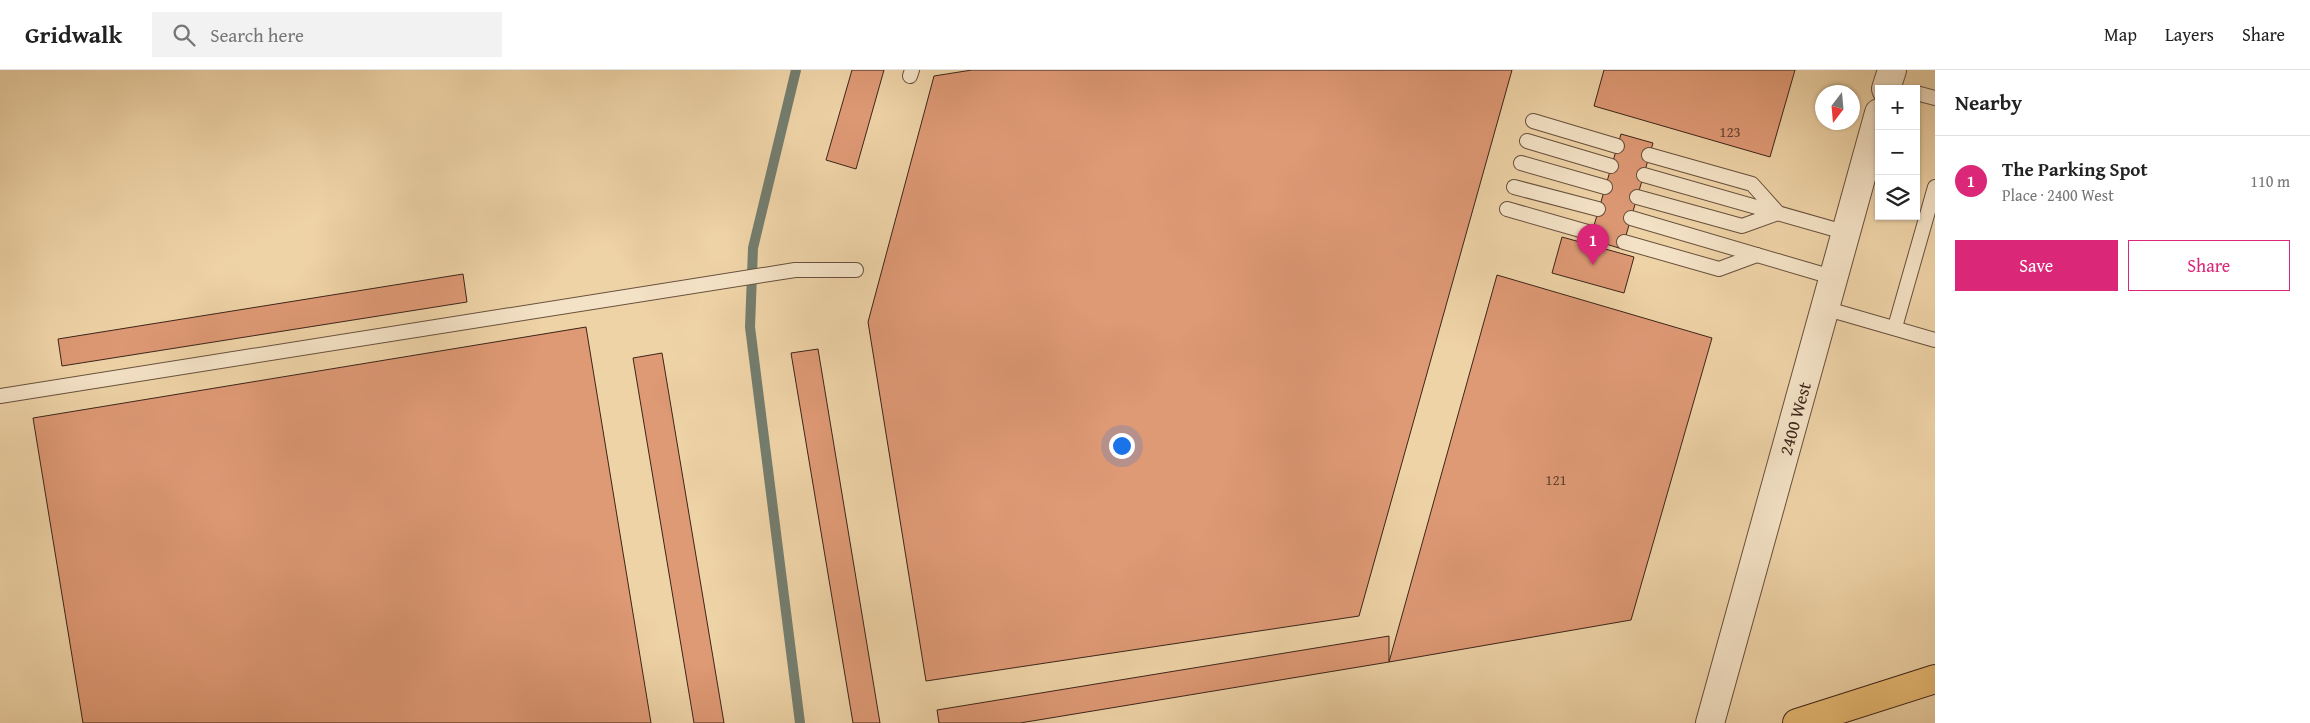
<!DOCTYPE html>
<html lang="en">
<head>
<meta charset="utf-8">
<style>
  :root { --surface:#fff; --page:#f2f2f2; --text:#222; --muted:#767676; --line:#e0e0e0; --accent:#db2777 }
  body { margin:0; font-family:"Gentium Book Plus",serif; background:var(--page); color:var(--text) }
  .controls { position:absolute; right:15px; top:15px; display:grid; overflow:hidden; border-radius:0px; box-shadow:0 1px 4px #0004 }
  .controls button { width:45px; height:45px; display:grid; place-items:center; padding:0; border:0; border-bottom:1px solid var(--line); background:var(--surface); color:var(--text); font:25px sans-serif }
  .compass { position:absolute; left:1815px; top:15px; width:45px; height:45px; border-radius:50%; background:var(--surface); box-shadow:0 1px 4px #0004; rotate:196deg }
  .you { position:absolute; left:1121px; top:375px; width:18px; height:18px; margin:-12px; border:4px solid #fff; border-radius:50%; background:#1a73e8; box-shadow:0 0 0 8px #1a73e833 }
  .badge { display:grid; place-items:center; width:32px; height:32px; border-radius:50%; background:var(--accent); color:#fff; font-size:16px; font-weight:700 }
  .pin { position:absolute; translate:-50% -41px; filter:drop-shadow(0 1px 2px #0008) }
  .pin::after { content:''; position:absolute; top:26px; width:18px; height:15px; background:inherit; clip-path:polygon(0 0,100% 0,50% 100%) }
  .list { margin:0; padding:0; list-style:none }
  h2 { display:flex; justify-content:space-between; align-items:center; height:65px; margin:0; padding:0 20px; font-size:21px }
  h2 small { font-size:16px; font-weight:400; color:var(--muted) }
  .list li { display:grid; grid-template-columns:32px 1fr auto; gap:15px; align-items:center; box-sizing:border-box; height:90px; padding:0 20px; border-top:1px solid var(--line) }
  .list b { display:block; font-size:19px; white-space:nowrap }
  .list p { margin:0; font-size:16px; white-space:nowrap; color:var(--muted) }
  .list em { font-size:16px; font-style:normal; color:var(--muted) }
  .actions { display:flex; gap:10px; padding:15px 20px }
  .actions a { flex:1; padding:11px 0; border:1px solid var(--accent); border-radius:0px; text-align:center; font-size:18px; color:var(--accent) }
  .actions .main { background:var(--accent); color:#fff }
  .icon { flex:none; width:28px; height:28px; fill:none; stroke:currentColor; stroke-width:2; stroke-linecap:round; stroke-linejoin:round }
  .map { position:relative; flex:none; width:1935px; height:653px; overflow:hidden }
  header { display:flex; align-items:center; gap:30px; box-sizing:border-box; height:70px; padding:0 25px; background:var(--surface); border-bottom:1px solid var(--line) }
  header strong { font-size:24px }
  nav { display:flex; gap:28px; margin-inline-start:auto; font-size:18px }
  .search { width:350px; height:45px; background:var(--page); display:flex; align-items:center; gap:12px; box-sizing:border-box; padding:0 18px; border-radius:0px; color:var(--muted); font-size:19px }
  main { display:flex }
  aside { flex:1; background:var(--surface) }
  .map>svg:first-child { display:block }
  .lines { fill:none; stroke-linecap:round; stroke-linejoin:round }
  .stream { stroke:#747d6e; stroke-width:10 }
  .building { fill:#de9975; stroke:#3c2419 }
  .service-casing { stroke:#68503c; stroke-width:16 }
  .minor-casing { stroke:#68503c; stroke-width:30 }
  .motorway-casing { stroke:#3c2419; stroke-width:30 }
  .service { stroke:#f4e2c6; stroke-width:14 }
  .minor { stroke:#f4e2c6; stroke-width:28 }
  .motorway { stroke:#e7ba74; stroke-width:28 }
  .labels { text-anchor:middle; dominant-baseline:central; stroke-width:4.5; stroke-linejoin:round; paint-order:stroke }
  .number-label { font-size:15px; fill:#644130 }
  .street-label { font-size:18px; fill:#3c2419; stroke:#f4e2c6 }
</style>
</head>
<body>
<header>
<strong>Gridwalk</strong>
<div class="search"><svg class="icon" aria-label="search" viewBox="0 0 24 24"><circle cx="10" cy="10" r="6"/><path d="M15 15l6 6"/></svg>Search here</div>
<nav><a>Map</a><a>Layers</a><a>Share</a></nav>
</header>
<main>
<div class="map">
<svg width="1935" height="653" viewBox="0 0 1935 653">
  <rect width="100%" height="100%" fill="#eed3a7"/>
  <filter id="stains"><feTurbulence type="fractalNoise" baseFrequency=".004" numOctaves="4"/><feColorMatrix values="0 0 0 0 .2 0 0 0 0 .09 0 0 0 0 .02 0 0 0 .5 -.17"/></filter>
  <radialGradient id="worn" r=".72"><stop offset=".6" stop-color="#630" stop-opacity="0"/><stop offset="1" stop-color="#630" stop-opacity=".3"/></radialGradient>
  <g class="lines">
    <!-- stream -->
    <polyline class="stream" points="796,0 753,178 750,257 800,653"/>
  </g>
  <!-- building -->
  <g class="building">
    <polygon points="852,0 884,0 856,99 826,90"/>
    <polygon points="972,0 1512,0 1359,546 926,611 868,252 934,6"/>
    <polygon points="1604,0 1795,0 1770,87 1594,36"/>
    <polygon points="1621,64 1653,73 1622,179 1590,169"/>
    <polygon points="1562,167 1634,187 1624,223 1552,203"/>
    <polygon points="463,204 467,232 62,296 58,269"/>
    <polygon points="1497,205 1712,268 1631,550 1389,592"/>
    <polygon points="586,257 651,653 83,653 33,348"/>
    <polygon points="818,279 880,653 853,653 791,283"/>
    <polygon points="662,283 724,653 694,653 633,288"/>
    <polygon points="1389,566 1389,592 1020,653 939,653 937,640"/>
  </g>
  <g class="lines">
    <defs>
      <g id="service">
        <polyline points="910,6 912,0"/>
        <polyline points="1916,23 1935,28"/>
        <polyline points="1533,51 1617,76"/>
        <polyline points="1527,71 1611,96"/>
        <polyline points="1521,93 1605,117"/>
        <polyline points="1644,105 1844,162"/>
        <polyline points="1514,117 1598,139"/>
        <polyline points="1637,127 1742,156 1778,143 1752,114 1649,85"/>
        <polyline points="1507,139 1591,163"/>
        <polyline points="1631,148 1832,207"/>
        <polyline points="1624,172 1719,199 1757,185"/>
        <polyline points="1824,238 1935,270"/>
        <polyline points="1895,257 1935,117"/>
        <polyline points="0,326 795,200 856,200"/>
      </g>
      <g id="minor">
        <polyline points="1886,19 1892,0"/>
        <path id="s1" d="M1710,653L1879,43"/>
      </g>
      <polyline id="motorway" points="1797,653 1935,609"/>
    </defs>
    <!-- service casing -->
    <use href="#service" class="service-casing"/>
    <!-- minor casing -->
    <use href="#minor" class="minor-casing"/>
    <!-- motorway casing -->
    <use href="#motorway" class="motorway-casing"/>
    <!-- service -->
    <use href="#service" class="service"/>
    <!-- minor -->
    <use href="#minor" class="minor"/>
    <!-- motorway -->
    <use href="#motorway" class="motorway"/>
  </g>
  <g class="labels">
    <!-- number labels -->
    <g class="number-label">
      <text x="1730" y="61">123</text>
      <text x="1556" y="409">121</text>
    </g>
    <!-- street labels -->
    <g class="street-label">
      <text stroke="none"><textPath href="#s1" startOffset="316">2400 West</textPath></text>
    </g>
  </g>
  <rect width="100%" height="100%" filter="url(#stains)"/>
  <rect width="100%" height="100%" fill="url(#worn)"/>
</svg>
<div class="controls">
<button>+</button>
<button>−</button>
<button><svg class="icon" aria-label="layers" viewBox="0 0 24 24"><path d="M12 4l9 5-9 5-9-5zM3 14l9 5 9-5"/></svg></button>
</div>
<svg class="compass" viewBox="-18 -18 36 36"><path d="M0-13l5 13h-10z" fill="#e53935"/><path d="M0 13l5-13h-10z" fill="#767676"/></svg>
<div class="you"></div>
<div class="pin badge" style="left:1593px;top:195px">1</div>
</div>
<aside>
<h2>Nearby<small></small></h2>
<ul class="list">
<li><span class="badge">1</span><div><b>The Parking Spot</b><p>Place · 2400 West</p></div><em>110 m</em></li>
</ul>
<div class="actions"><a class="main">Save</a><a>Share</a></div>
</aside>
</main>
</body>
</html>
